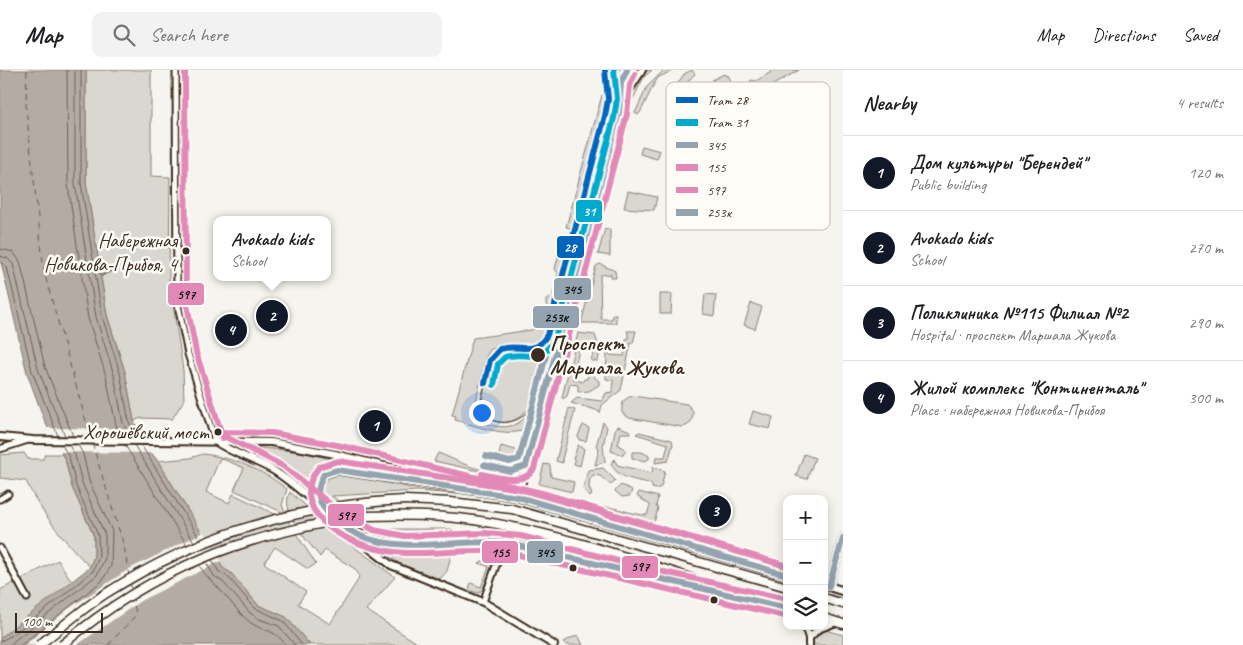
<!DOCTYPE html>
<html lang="en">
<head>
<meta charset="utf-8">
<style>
  :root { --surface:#fff; --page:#f2f2f2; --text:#202124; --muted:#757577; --line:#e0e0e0; --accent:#111827 }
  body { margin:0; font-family:Caveat,sans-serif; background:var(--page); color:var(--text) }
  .controls { position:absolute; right:15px; bottom:15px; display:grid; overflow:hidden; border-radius:10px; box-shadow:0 2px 12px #0003 }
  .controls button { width:45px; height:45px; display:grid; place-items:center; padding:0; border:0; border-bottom:1px solid var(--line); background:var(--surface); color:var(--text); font:25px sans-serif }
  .scale { position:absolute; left:15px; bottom:12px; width:88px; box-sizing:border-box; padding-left:5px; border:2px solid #3b2a1e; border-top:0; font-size:14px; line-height:18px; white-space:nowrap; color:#3b2a1e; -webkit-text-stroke:4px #fdfcf7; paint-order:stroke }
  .you { position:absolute; left:481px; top:342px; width:18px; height:18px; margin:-12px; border:4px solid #fff; border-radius:50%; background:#1a73e8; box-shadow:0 0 0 8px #1a73e833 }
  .badge { display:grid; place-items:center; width:32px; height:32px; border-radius:50%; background:var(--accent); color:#fff; font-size:16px; font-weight:700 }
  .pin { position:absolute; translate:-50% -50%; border:2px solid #fff; box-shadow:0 1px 5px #0006 }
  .popup { position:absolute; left:213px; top:146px; width:118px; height:65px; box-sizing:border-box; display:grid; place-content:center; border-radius:10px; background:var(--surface); filter:drop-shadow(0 1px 4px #0005); font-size:16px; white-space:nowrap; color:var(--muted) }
  .popup b { font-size:19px; color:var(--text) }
  .popup::after { content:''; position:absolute; left:50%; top:100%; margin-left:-10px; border:10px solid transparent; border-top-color:var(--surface) }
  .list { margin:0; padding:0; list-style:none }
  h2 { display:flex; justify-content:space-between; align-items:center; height:65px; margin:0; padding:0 20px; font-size:21px }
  h2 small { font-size:16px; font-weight:400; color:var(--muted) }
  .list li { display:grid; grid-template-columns:32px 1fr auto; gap:15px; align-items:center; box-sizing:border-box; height:75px; padding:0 20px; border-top:1px solid var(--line) }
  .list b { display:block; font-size:19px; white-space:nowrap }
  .list p { margin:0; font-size:16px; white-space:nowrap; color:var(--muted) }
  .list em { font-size:16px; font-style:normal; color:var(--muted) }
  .icon { flex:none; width:28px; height:28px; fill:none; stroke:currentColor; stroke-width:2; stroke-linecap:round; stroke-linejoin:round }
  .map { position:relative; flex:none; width:843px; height:575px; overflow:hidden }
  header { display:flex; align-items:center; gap:30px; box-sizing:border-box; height:70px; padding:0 25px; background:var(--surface); border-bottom:1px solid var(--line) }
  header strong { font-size:24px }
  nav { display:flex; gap:28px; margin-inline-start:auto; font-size:18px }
  .search { width:350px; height:45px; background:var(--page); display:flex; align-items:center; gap:12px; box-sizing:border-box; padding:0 18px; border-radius:10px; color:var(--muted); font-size:19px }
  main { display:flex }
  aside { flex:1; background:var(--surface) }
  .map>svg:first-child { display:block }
  .green { fill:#dad6d0; stroke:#8a8077; fill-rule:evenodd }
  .water { fill:#b4aca4; stroke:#84786e }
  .pier { fill:#f5f4ee }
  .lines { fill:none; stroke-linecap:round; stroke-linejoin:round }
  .shore { stroke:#6b5e54; stroke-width:1 }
  .stream { stroke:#84786e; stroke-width:2 }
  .ferry { stroke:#65584d; stroke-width:1; stroke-dasharray:6 5; stroke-linecap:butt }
  .minor-casing { stroke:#3b2a1e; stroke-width:9 }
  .tertiary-casing { stroke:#3b2a1e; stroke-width:10 }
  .secondary-casing { stroke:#3b2a1e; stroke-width:11 }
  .primary-casing { stroke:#3b2a1e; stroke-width:11 }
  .minor { stroke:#fdfcf7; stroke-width:5 }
  .tertiary { stroke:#fdfcf7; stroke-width:6 }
  .secondary { stroke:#fdfcf7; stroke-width:7 }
  .primary { stroke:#fdfcf7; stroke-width:8 }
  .tram { stroke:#3b2a1e; stroke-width:1 }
  .primary-bridge-casing { stroke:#3b2a1e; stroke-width:11; stroke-linecap:butt }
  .primary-bridge { stroke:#fdfcf7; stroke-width:8 }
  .bus-1-casing { stroke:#fdfcf7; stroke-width:10 }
  .bus-2-casing { stroke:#fdfcf7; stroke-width:10 }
  .bus-3-casing { stroke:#fdfcf7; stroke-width:10 }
  .bus-4-casing { stroke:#fdfcf7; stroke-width:10 }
  .bus-1 { stroke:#93a4b0; stroke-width:6 }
  .bus-2 { stroke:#e289b7; stroke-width:6 }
  .bus-3 { stroke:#e289b7; stroke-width:6 }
  .bus-4 { stroke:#93a4b0; stroke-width:6 }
  .tram-1-casing { stroke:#fdfcf7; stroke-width:10 }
  .tram-2-casing { stroke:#fdfcf7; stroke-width:10 }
  .tram-1 { stroke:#0065bd; stroke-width:6 }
  .tram-2 { stroke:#00a9ce; stroke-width:6 }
  .bus-dot { fill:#3b2a1e; stroke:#fdfcf7; stroke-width:2 }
  .labels { text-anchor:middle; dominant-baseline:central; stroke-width:5; stroke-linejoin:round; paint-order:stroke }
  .bus-label { font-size:20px; fill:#3b2a1e; stroke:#fdfcf7; text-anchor:end }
  .stop-label { font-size:21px; font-weight:bold; fill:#3b2a1e; stroke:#fdfcf7; text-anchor:start }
  .key { fill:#fdfcf7; stroke:#c3bdb6; stroke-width:1 }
  .key-label { font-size:14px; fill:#3b2a1e }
  .line-badge { stroke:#fdfcf7; stroke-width:2 }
  .badge-label { font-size:14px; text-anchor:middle; font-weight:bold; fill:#fff }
  .pale-badge-label { font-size:14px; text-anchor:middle; font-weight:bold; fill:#111 }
</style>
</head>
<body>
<header>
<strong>Map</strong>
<div class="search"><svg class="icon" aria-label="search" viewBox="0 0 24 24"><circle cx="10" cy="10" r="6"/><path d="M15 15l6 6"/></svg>Search here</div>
<nav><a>Map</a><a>Directions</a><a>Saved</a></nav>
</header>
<main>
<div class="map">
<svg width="843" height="575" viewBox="0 0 843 575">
  <rect width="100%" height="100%" fill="#f5f4ee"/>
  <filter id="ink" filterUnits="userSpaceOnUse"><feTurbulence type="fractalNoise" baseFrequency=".02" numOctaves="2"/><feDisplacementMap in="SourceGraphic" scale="10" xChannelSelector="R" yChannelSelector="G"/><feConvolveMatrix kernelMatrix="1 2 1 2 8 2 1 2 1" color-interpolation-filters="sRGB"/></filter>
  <g filter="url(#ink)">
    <!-- green -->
    <g class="green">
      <polygon points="86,0 151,0 151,106 170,107 169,208 183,300 184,330 172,349 141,348 134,351 125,302 107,245 86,112"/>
      <polygon points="647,0 652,0 644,7 632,31 564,290 561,289 629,30"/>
      <polygon points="664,0 674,0 659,7 655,12 641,41 638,45 635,43 647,17"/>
      <polygon points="692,0 695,4 687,12 684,20 676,16 684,4"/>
      <path d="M771,0H799L733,38L727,44L725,64C715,69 703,66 694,60L696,53L701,54L711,40L708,38L709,33L714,35L727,27L731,31L737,27L734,19H741L750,14L751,10L756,11L771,2Z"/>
      <polygon points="724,4 726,6 728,5 731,11 713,20 710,16 714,13 712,10"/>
      <polygon points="701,17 703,20 706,18 709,23 697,35 692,32 694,29 691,27 696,20"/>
      <polygon points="602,25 605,25 603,46 573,159 566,157"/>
      <polygon points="690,37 695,40 691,48 687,49 681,46 685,38 688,40"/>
      <polygon points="642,76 660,81 657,89 640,84"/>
      <polygon points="628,121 657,127 654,140 624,138"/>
      <polygon points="763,133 776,137 769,155 756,150"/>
      <polygon points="605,159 610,160 610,186 598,184"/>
      <polygon points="564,164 571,167 553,235 549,237 546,235 546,230 552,227 558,203 555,199"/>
      <polygon points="600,194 615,201 616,208 611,208 611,204 600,205 601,249 612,249 612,245 616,245 616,253 581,253 596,196"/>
      <polygon points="660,224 672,224 671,244 660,244"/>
      <polygon points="705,224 716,225 714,246 703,244"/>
      <polygon points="751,233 762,237 755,259 744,255"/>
      <path d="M551,242L560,244L531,355C516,372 474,355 455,350L456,346L452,345L473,268L531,260L543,254L547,244ZM548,270H549L536,322V310ZM500,275L513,277L499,279L492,286L481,335L487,347C507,360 522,348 533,332C525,358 504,362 481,351L474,340L486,287L490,280Z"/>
      <polygon points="627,261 636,261 633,273 631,273 621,320 602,335 600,343 596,340 571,333 577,328 602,331 606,323 613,322 613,310 606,309 607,281 610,285 624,286 626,269 629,268"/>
      <polygon points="578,263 595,265 600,281 598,291 591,291 594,280 593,276 582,273 579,279 573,309 583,312 584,309 587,309 590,298 595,299 594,307 599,311 599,315 589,321 578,322 578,315 570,314 567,326 563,329 562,327"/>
      <polygon points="553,321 556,322 544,365 541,367"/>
      <path d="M633,326L687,334L693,341C693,349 691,356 682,357L629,348L622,343C621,334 623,328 633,326Z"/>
      <polygon points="569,338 575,340 562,389 563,393 556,391"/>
      <polygon points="753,341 773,347 770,359 749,354"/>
      <polygon points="603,352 607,357 603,376 605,392 595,395 599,379 596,376"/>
      <polygon points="583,355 589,358 586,371 579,370 578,366"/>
      <polygon points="618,356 630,361 630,363 621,363 618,375 626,380 622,385 611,381 615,360"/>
      <polygon points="639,362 672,370 673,374 668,391 655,393 656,387 665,387 668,374 636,364"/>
      <polygon points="578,375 584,379 580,396 574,394 575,390 573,389"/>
      <path d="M244,376L301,382L394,404V406C370,401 308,378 310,423L275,394L245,380Z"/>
      <polygon points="501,376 523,382 520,392 511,397 497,394"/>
      <polygon points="632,382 642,382 649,386 649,389 645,391 632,388"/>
      <path d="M24,383L28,389H43L45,384H61L65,389L72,417L94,467V486L90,497C66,473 40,442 26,411L0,408V385Z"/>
      <path d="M438,383C454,389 465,396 483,400L479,401L434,391Z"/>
      <path d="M203,384C234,388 261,399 287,419L282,435L286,444L234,420L244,398L220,388L206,422L229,433L233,424L287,450L316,494L308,499L275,477L264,493L306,522L298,534L330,554L358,510L359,505L355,499L325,480L320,487C308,471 279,442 290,422L346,471L395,507L366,540L420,575H310L286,547L258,535L231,503L223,499L158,391L190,388Z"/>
      <polygon points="804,384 815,388 807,409 796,406"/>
      <path d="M615,389L617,395L652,403L653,397L665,401L661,417L656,419L652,418V414C638,410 616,409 611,393Z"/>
      <polygon points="544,394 550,395 551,407 574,412 572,422 539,414"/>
      <polygon points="432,395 480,406 483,411 509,418 433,402"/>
      <polygon points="603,398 615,410 611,415 600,406 593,405 590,408 589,417 592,425 590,427 583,419 588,400"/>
      <path d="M336,403L417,419L457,424L417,421L332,426L373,459H450L531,472L485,467L421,471L393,469L359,458L322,429C316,414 323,408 336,403Z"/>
      <polygon points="621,415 632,420 630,426 622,427 615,421"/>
      <path d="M639,422L658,427L656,437L658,438L654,453L604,441V437C618,437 632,445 647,445L650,435L637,426Z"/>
      <path d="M371,473L411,480L467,476L500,478C489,490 466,483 453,478L447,501L440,509L400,494Z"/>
      <polygon points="488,488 492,489 494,492 483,519 478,523 471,521 469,518 471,513 481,517 489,497 479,493"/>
      <polygon points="58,490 72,512 0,568 0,520"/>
      <path d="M825,560L843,565V575H812C813,567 817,561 825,560Z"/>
      <polygon points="578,565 583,575 567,575 563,572"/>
    </g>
    <!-- water -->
    <polygon class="water" points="0,0 86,0 86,112 107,245 125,302 134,351 149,380 158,391 223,498 231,503 258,535 286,547 310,575 0,575 0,568 90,497 94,486 94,466 72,417 65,389 45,352 27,303 0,188"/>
    <!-- pier -->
    <g class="pier">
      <polygon points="46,358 141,359 155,383 57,382"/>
      <polygon points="204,462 221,491 142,530 77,575 25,575 68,539 129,499"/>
    </g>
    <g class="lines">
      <!-- shore -->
      <g class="shore">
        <polyline points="67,0 68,115 88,248 106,306 116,355 121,366"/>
        <polyline points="75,0 75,114 96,247 114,305 123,353 129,366"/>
        <polyline points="81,0 81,113 102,246 120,303 129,352 136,366"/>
        <polyline points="0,179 13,182 20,191 45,297 73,366"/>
        <polyline points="0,186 7,188 13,194 38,299 65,366"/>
        <polyline points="0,192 7,197 32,301 58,366"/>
        <polyline points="125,375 187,475"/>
        <polyline points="134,375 194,472"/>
        <polyline points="141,375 200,469"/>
        <polyline points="212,490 219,502 228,507 255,538 283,551 302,575"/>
        <polyline points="206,492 214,506 223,512 250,543 259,549 279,556 295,575"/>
        <path d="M199,495C207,508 210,509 219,519C230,530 238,543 251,553C266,563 272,557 286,575"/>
        <path d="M0,571C11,570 79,512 93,501L99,487L98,465L76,416L69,387L62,375"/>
        <polyline points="9,575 97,505 105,488 105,465 82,413 75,385 69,375"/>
        <polyline points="21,575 102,511 111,496 112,461 89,411 83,384 78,375"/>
      </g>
      <!-- stream -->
      <polyline class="stream" points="101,206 116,198 123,191"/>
      <!-- ferry -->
      <g class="ferry">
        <polyline points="27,0 26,38 44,202 91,369"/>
        <polyline points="92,373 124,476 129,506"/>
        <polyline points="130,512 132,520"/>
        <polyline points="108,575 136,545 133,527"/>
      </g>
      <defs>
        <g id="minor">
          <polyline points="176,0 177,230 188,284 215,371"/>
          <polyline points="0,379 28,370"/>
          <polyline points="0,429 8,424"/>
          <polyline points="0,478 27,528"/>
          <polyline points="483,532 504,473"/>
        </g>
        <g id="tertiary">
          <polyline points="622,12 627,0"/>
          <polyline points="623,29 642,0"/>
          <polyline points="0,367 33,370 271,372 335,384 470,417"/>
          <path d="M215,371C232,383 253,389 271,399C290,410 306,425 323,440"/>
          <polyline points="518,427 619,42 621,13 617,0"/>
          <polyline points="345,459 391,495 483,532 554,575"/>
          <polyline points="829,516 843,468"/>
          <polyline points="805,556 809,568 809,575"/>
          <polyline points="809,568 818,559 836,552"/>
        </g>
        <g id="secondary">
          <polyline points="824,515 843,521"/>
          <polyline points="722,521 658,509 504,473 467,472 412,476 372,469 344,457 324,441 317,423 317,416 324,404 337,400 518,427 787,505"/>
        </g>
        <g id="primary">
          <polyline points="405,430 450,432 512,439 787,517"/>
          <path d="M366,446C404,445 442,445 480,451C584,467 685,509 787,538"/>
          <polyline points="824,528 843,534"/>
          <polyline points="824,548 843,554"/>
        </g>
      </defs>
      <!-- minor casing -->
      <use href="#minor" class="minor-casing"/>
      <!-- tertiary casing -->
      <use href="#tertiary" class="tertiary-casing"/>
      <!-- secondary casing -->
      <use href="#secondary" class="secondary-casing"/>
      <!-- primary casing -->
      <use href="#primary" class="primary-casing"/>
      <!-- minor -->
      <use href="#minor" class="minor"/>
      <!-- tertiary -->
      <use href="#tertiary" class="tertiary"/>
      <!-- secondary -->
      <use href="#secondary" class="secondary"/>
      <!-- primary -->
      <use href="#primary" class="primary"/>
      <!-- tram -->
      <path class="tram" d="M485,313C484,320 480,329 481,336C485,357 515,356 526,343C537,330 539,311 543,295"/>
      <defs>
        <g id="primary-bridge">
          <path d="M39,575C61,558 82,539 105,524C197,465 296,435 405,430"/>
          <path d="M62,575C155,497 247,463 366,446"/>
        </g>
      </defs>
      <!-- primary-bridge casing -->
      <use href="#primary-bridge" class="primary-bridge-casing"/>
      <!-- primary-bridge -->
      <use href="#primary-bridge" class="primary-bridge"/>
      <defs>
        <g id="bus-1">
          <polyline points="484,395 510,401 526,396 619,42 621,13 627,0"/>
          <path d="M787,505L518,427L337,400L324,404C316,418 316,430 327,442C373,494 447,467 506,473L787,538"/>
          <polyline points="829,516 843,468"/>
        </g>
        <g id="bus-2">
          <path d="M482,404C498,407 523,416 534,399L627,44L630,15L635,4"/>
          <path d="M785,546L505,482C450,476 403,495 349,469C335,463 322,453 314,440C306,425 308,410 319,397L338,391L520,419L787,496"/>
        </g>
        <g id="bus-3">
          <polyline points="185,0 186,229 196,282 223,368"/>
          <polyline points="218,362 272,363 337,375 542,423 787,496"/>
          <polyline points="220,364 283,396 339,441 374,460 405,466 486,463 521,466 637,496 787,529"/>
        </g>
        <polyline id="bus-4" points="486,386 510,392 519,389 610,41 612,12 617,0"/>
      </defs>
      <!-- bus-1 casing -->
      <use href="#bus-1" class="bus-1-casing"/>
      <!-- bus-2 casing -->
      <use href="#bus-2" class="bus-2-casing"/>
      <!-- bus-3 casing -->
      <use href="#bus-3" class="bus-3-casing"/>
      <!-- bus-4 casing -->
      <use href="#bus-4" class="bus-4-casing"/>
      <!-- bus-1 -->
      <use href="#bus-1" class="bus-1"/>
      <!-- bus-2 -->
      <use href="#bus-2" class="bus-2"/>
      <!-- bus-3 -->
      <use href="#bus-3" class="bus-3"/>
      <!-- bus-4 -->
      <use href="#bus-4" class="bus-4"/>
      <defs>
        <path id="tram-1" d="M485,313L490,290L500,279C521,273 534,287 547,265L605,46L608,29L605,0"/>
        <path id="tram-2" d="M494,315L498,294L505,287C528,280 539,297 555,268L614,48L617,29L614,0"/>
      </defs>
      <!-- tram-1 casing -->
      <use href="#tram-1" class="tram-1-casing"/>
      <!-- tram-2 casing -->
      <use href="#tram-2" class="tram-2-casing"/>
      <!-- tram-1 -->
      <use href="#tram-1" class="tram-1"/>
      <!-- tram-2 -->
      <use href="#tram-2" class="tram-2"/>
    </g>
  </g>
  <!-- markers -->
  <g class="bus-dot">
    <circle cx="186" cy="181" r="4.5"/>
    <circle cx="538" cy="285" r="8"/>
    <circle cx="218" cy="362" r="4.5"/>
    <circle cx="573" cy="498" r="4.5"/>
    <circle cx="714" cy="530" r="4.5"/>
  </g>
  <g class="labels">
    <!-- bus labels -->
    <g class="bus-label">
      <text x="177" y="170">Набережная<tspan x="177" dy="24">Новикова-Прибоя, 4</tspan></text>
      <text x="209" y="362">Хорошёвский мост</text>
    </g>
    <!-- stop labels -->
    <g class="stop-label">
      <text x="550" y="273">Проспект<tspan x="550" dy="24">Маршала Жукова</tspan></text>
    </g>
  </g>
  <!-- legend -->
  <rect x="666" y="12" width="164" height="148" rx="8" class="key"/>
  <rect x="676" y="27" width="22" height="6" fill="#0065bd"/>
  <rect x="676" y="49" width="22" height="7" fill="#00a9ce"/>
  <rect x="676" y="72" width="22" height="6" fill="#93a4b0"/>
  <rect x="676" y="94" width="22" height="7" fill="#e289b7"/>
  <rect x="676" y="117" width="22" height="6" fill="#e289b7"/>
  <rect x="676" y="139" width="22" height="7" fill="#93a4b0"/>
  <g class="key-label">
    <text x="707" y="35">Tram 28</text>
    <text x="707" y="57">Tram 31</text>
    <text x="707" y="80">345</text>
    <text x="707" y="102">155</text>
    <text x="707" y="125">597</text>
    <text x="707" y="147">253к</text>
  </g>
  <g class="line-badge">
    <rect x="575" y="129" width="28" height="24" rx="5" fill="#00a9ce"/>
    <rect x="556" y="165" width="29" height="24" rx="5" fill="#0065bd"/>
    <rect x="553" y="207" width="39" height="24" rx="5" fill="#93a4b0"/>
    <rect x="167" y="212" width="38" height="24" rx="5" fill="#e289b7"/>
    <rect x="532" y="235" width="48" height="24" rx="5" fill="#93a4b0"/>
    <rect x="327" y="433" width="38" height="24" rx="5" fill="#e289b7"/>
    <rect x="481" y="470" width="38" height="24" rx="5" fill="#e289b7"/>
    <rect x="526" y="470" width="38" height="24" rx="5" fill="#93a4b0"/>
    <rect x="621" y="485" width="38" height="24" rx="5" fill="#e289b7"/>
  </g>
  <g class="badge-label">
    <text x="589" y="146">31</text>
    <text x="570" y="182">28</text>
  </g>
  <g class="pale-badge-label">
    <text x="572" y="224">345</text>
    <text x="186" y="229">597</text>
    <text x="556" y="252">253к</text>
    <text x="346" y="450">597</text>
    <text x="500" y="487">155</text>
    <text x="545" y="487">345</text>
    <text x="640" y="501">597</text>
  </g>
</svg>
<div class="controls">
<button>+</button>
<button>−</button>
<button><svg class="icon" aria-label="layers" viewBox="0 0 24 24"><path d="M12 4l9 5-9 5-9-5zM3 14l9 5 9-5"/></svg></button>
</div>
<div class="scale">100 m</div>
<div class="you"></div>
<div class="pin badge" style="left:375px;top:356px">1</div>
<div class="pin badge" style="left:272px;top:246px">2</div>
<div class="popup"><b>Avokado kids</b>School</div>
<div class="pin badge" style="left:715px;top:441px">3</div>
<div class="pin badge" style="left:231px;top:260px">4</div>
</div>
<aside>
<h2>Nearby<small>4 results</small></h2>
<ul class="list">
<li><span class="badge">1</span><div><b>Дом культуры &quot;Берендей&quot;</b><p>Public building</p></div><em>120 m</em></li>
<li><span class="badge">2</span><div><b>Avokado kids</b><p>School</p></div><em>270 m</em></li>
<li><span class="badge">3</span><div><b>Поликлиника №115 Филиал №2</b><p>Hospital · проспект Маршала Жукова</p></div><em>290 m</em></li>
<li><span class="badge">4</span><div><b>Жилой комплекс &quot;Континенталь&quot;</b><p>Place · набережная Новикова-Прибоя</p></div><em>300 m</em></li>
</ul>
</aside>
</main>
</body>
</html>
